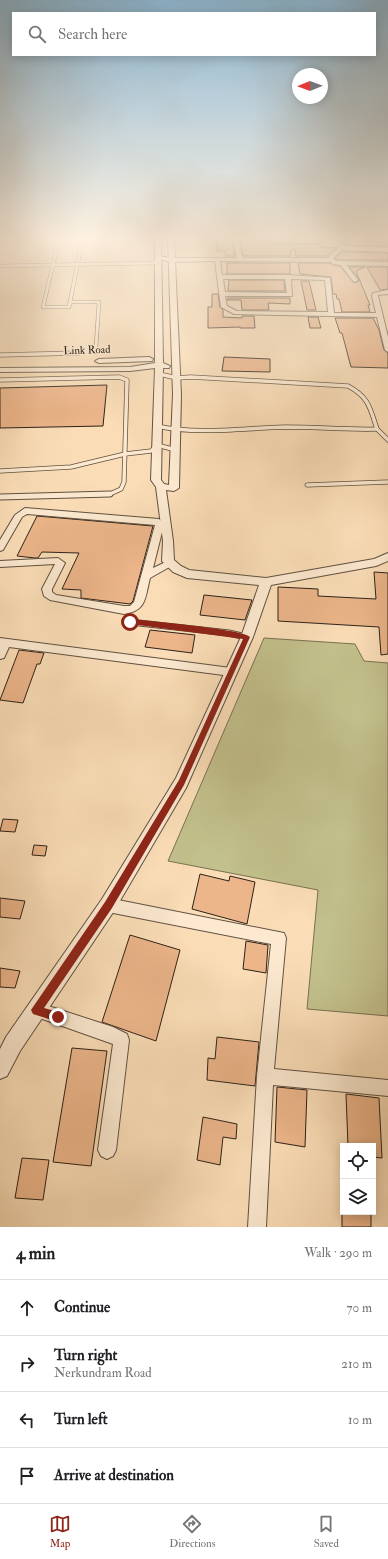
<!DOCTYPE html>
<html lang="en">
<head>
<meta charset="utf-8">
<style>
  :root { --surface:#fff; --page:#f2f2f2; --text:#202124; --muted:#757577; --line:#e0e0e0; --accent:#8f2418 }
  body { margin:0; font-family:"IM FELL Double Pica",serif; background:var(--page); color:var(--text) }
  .controls { position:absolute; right:12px; bottom:12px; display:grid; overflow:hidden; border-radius:0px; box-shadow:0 2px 10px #0003 }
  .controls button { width:36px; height:36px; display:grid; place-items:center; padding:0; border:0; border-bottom:1px solid var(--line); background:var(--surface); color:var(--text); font:20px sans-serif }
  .compass { position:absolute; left:292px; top:68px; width:36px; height:36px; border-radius:50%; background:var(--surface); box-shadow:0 2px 10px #0003; rotate:269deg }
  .stop { position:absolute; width:12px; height:12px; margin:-9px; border:3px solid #8f2418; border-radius:50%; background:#fff }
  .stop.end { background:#8f2418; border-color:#fff; box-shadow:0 1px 4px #0008 }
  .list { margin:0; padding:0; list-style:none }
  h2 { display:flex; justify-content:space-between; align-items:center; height:52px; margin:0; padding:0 16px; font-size:17px }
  h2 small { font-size:13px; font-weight:400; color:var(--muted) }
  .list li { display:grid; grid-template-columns:26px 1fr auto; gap:12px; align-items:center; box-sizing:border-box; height:56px; padding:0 16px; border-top:1px solid var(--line) }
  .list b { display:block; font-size:15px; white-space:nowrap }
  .list p { margin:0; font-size:13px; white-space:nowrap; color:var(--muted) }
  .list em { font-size:13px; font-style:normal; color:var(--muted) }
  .icon { flex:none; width:22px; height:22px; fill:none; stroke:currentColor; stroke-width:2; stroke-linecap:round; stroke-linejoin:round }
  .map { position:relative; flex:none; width:388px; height:1227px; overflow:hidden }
  .search { position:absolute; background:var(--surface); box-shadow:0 2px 10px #0003; left:12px; right:12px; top:12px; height:44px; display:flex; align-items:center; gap:10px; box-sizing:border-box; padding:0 14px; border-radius:0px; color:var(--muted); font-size:15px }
  .sheet { height:276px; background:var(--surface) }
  nav { display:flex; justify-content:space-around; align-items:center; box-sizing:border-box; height:56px; border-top:1px solid var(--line); background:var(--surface); font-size:11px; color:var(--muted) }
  nav a { display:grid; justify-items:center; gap:2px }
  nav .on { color:var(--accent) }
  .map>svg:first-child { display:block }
  .green { fill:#c2c08c; stroke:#787152 }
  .building { fill:#ecb58a; stroke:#2d2219 }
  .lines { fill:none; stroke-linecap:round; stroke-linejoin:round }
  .service-far2-casing { stroke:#605140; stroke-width:4 }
  .service-far1-casing { stroke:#605140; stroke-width:5 }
  .service-casing { stroke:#605140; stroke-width:7 }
  .minor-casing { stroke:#605140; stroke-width:2 }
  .tertiary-casing { stroke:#605140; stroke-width:2 }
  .service-far2 { stroke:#fce9d0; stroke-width:3 }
  .service-far1 { stroke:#fce9d0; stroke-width:3.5 }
  .service { stroke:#fce9d0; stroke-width:5 }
  .minor { fill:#fce9d0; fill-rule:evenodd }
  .tertiary { fill:#fce9d0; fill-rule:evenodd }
  .route { fill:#8f2418 }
  .labels { text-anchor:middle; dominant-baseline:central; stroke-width:3; stroke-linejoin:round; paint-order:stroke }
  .far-street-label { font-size:11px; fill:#2d2219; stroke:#fce9d0 }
</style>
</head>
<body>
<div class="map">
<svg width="388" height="1227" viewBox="0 0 388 1227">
  <rect width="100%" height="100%" fill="#faddb7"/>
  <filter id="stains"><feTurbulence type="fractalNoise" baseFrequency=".005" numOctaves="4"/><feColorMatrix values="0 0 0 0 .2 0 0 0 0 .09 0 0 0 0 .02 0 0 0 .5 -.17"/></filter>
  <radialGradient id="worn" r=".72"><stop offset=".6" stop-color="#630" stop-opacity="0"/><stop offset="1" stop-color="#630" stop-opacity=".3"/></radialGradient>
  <!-- green -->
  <polygon class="green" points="264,638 355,644 364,661 388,663 388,1016 307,1009 318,890 168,861"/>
  <!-- building -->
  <g class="building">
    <polygon points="216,239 232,239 235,256 226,256 225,251 217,251"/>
    <polygon points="240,239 271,239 270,241 272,244 320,244 321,247 336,248 327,256 296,256 295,249 291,250 291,256 243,256"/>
    <polygon points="341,239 351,239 351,241 388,242 388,246 343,245"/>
    <polygon points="342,252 388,253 388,260 337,260 335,258"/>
    <rect x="227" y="263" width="63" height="11"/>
    <polygon points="298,263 330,263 333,265 340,266 354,283 359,281 359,279 349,267 365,267 356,271 370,305 368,305 370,312 342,312 339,299 337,299 336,294 333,294 331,277 300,274"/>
    <polygon points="367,267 388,267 388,289 380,290"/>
    <polygon points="229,280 284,280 285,291 228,291"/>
    <polygon points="301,281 309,281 316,310 307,310"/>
    <polygon points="212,294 218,294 220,307 223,310 223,317 242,318 242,316 254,316 255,328 240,328 240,327 208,328 208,307 212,307"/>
    <polygon points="228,298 290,298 290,304 268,303 269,310 242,310 241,300 227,300"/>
    <polygon points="308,317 318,317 321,328 310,328"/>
    <polygon points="335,318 373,318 379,330 384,350 388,353 388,368 351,367 342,333 340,333"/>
    <polygon points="224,357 270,359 270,372 222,371"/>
    <polygon points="107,385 103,426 0,428 0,388"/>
    <polygon points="37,516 153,526 133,601 130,604 81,598 81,590 62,589 79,553 42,552 38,558 35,558 17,556"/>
    <polygon points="374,572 388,573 388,654 381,655 379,627 278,621 278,587 318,589 318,596 376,599"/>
    <polygon points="204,595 252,600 245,620 200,615"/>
    <polygon points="150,630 195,635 192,653 145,647"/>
    <polygon points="19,650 44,653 40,664 37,664 23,703 0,700"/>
    <polygon points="3,819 18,820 15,832 0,831"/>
    <polygon points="34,845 47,846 45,856 32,855"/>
    <polygon points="200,874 229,881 230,876 255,882 247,924 192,909"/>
    <polygon points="0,898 25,901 20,919 0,917"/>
    <polygon points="130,935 180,950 156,1041 102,1022"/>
    <polygon points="246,941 268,945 266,973 243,969"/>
    <polygon points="0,968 20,971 15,988 0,987"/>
    <polygon points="217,1037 259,1042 255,1086 207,1080 208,1058 215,1059"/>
    <polygon points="72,1048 107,1051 91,1166 53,1162"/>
    <polygon points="277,1087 307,1090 305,1147 275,1142"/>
    <polygon points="346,1094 379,1098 382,1158 373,1157 373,1146 348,1146"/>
    <polygon points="203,1117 237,1124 236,1139 223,1137 220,1165 197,1160"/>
    <polygon points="22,1158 49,1160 43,1200 15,1198"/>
    <rect x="342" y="1212" width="29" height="15"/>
  </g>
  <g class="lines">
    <defs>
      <g id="service-far2">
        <polyline points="0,242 5,242 0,254"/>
        <polygon points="82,242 69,307 43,307 58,243"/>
        <polyline points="0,266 153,263 158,260"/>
        <polyline points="71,302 99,302 96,347"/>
      </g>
      <g id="service-far1">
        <polyline points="0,355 79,353"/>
        <polyline points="0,380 119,377 127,380 124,482 121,489 110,494 81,495"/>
        <path d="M157,426C197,435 244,428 285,427C316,427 346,430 377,429C370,408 369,397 348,386L191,377L177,378L159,374"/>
        <polyline points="377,429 388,440"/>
        <polyline points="0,471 71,467 125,454 151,451 157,445 176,450"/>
        <polyline points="307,485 388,482"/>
      </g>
      <g id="service">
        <polyline points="0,497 110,494"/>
        <polyline points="130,622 229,633 246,637"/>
      </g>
      <g id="minor">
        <path d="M233,239H238L242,258H328L340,246L388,248V252L341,250L333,258L336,261L388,262V266L346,265L358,280L355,282L353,281L341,265L333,264L331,262L220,261L222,275H288L330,278L334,313H376L372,296L373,293L388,290V294L378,295V296L388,337V352L385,350L377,317L234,314L221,307L215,261L171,262L155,258L158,256L171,258H237ZM223,279H285L287,293L225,292ZM291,279L325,280L328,312L237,311L227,306L225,296H292Z"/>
        <polygon points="274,239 319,239 322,241 319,243 272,242 271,241"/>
        <path d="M25,508L159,519L164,524L153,568L170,560L175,563L173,565L150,578C145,597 147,611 124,614L50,600L44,596L42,589L55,564L0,567V561L58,558L65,563L52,589V592L56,595L124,606H130L134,602L155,525L27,514L22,517L3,550L0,551V540L15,515Z"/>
        <polygon points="0,638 231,668 235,669 236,672 235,675 231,676 9,647 4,658 0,659"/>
        <polygon points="108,898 284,933 286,938 274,1069 388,1080 388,1096 273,1085 266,1227 248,1227 257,1076 271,944 108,912 103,910 101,905 103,900"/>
        <polygon points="36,1002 113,1027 127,1034 129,1040 116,1150 113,1156 107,1159 101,1156 98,1150 113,1044 31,1015 28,1010 31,1005"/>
      </g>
      <g id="tertiary">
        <polygon points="155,239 161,239 163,363 170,366 169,368 163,368 161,480 164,484 169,485 173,394 168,239 174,239 181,394 179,488 174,491 166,490 173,541 174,560 181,566 189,570 266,578 374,559 388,553 388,561 376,566 271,585 253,637 186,788 114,911 20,1051 7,1076 0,1079 0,1049 6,1037 102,899 176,778 241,637 259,585 187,578 173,572 162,561 163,541 156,487 151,480 155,368 130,371 0,372 0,368 130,367 155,363"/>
        <polygon points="149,357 153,359 152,361 99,363 95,361 99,359"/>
      </g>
    </defs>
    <!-- service-far2 casing -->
    <use href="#service-far2" class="service-far2-casing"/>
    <!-- service-far1 casing -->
    <use href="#service-far1" class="service-far1-casing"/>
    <!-- service casing -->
    <use href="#service" class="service-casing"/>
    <!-- minor casing -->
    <use href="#minor" class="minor-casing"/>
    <!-- tertiary casing -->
    <use href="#tertiary" class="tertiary-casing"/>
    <!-- service-far2 -->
    <use href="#service-far2" class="service-far2"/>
    <!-- service-far1 -->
    <use href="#service-far1" class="service-far1"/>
    <!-- service -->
    <use href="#service" class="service"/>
    <!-- minor -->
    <use href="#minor" class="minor"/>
    <!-- tertiary -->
    <use href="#tertiary" class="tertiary"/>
  </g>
  <!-- sky -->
  <linearGradient id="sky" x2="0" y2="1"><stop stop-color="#8bb7d4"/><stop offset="0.58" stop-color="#fdf0df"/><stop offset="1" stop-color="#fdf0df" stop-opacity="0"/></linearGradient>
  <rect width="388" height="411" fill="url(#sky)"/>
  <!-- route -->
  <path class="route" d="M130,619C148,621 243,629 250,637L184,785L112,908L44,1008L62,1013L63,1017L62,1021L58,1022L33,1014L31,1010L33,1007L105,902L179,780L243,639L130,624L127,622Z"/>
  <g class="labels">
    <!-- far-street labels -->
    <g class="far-street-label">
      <text transform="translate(87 350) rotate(-2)">Link Road</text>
    </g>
  </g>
  <rect width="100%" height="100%" filter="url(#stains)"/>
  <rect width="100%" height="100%" fill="url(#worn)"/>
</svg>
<div class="controls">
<button><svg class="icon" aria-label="locate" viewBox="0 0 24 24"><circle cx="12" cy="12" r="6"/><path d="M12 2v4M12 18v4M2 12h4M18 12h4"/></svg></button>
<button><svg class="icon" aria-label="layers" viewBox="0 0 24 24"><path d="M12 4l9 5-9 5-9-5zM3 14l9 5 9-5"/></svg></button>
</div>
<svg class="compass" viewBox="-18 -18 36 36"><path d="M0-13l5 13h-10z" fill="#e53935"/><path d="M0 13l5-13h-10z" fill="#757577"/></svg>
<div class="stop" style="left:130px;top:622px"></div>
<div class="stop end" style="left:58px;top:1017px"></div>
<div class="search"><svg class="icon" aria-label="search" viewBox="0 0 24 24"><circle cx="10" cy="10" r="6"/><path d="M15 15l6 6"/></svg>Search here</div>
</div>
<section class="sheet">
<h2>4 min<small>Walk · 290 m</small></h2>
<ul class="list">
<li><svg class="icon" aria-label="ahead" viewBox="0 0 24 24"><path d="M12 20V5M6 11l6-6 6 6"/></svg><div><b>Continue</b></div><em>70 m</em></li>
<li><svg class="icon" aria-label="right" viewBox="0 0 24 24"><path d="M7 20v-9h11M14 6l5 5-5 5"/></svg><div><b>Turn right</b><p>Nerkundram Road</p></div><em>210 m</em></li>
<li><svg class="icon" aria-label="left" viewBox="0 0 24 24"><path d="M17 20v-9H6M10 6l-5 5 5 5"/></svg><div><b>Turn left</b></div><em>10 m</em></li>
<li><svg class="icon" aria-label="arrive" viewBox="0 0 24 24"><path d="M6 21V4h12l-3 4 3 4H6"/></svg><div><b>Arrive at destination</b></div></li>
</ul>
</section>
<nav>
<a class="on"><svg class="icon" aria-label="map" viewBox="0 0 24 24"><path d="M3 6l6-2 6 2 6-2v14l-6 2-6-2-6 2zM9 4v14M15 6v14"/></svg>Map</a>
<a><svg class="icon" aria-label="directions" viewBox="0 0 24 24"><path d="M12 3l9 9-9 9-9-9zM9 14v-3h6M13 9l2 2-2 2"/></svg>Directions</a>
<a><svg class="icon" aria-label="saved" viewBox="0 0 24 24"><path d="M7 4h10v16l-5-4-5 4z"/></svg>Saved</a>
</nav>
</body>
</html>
